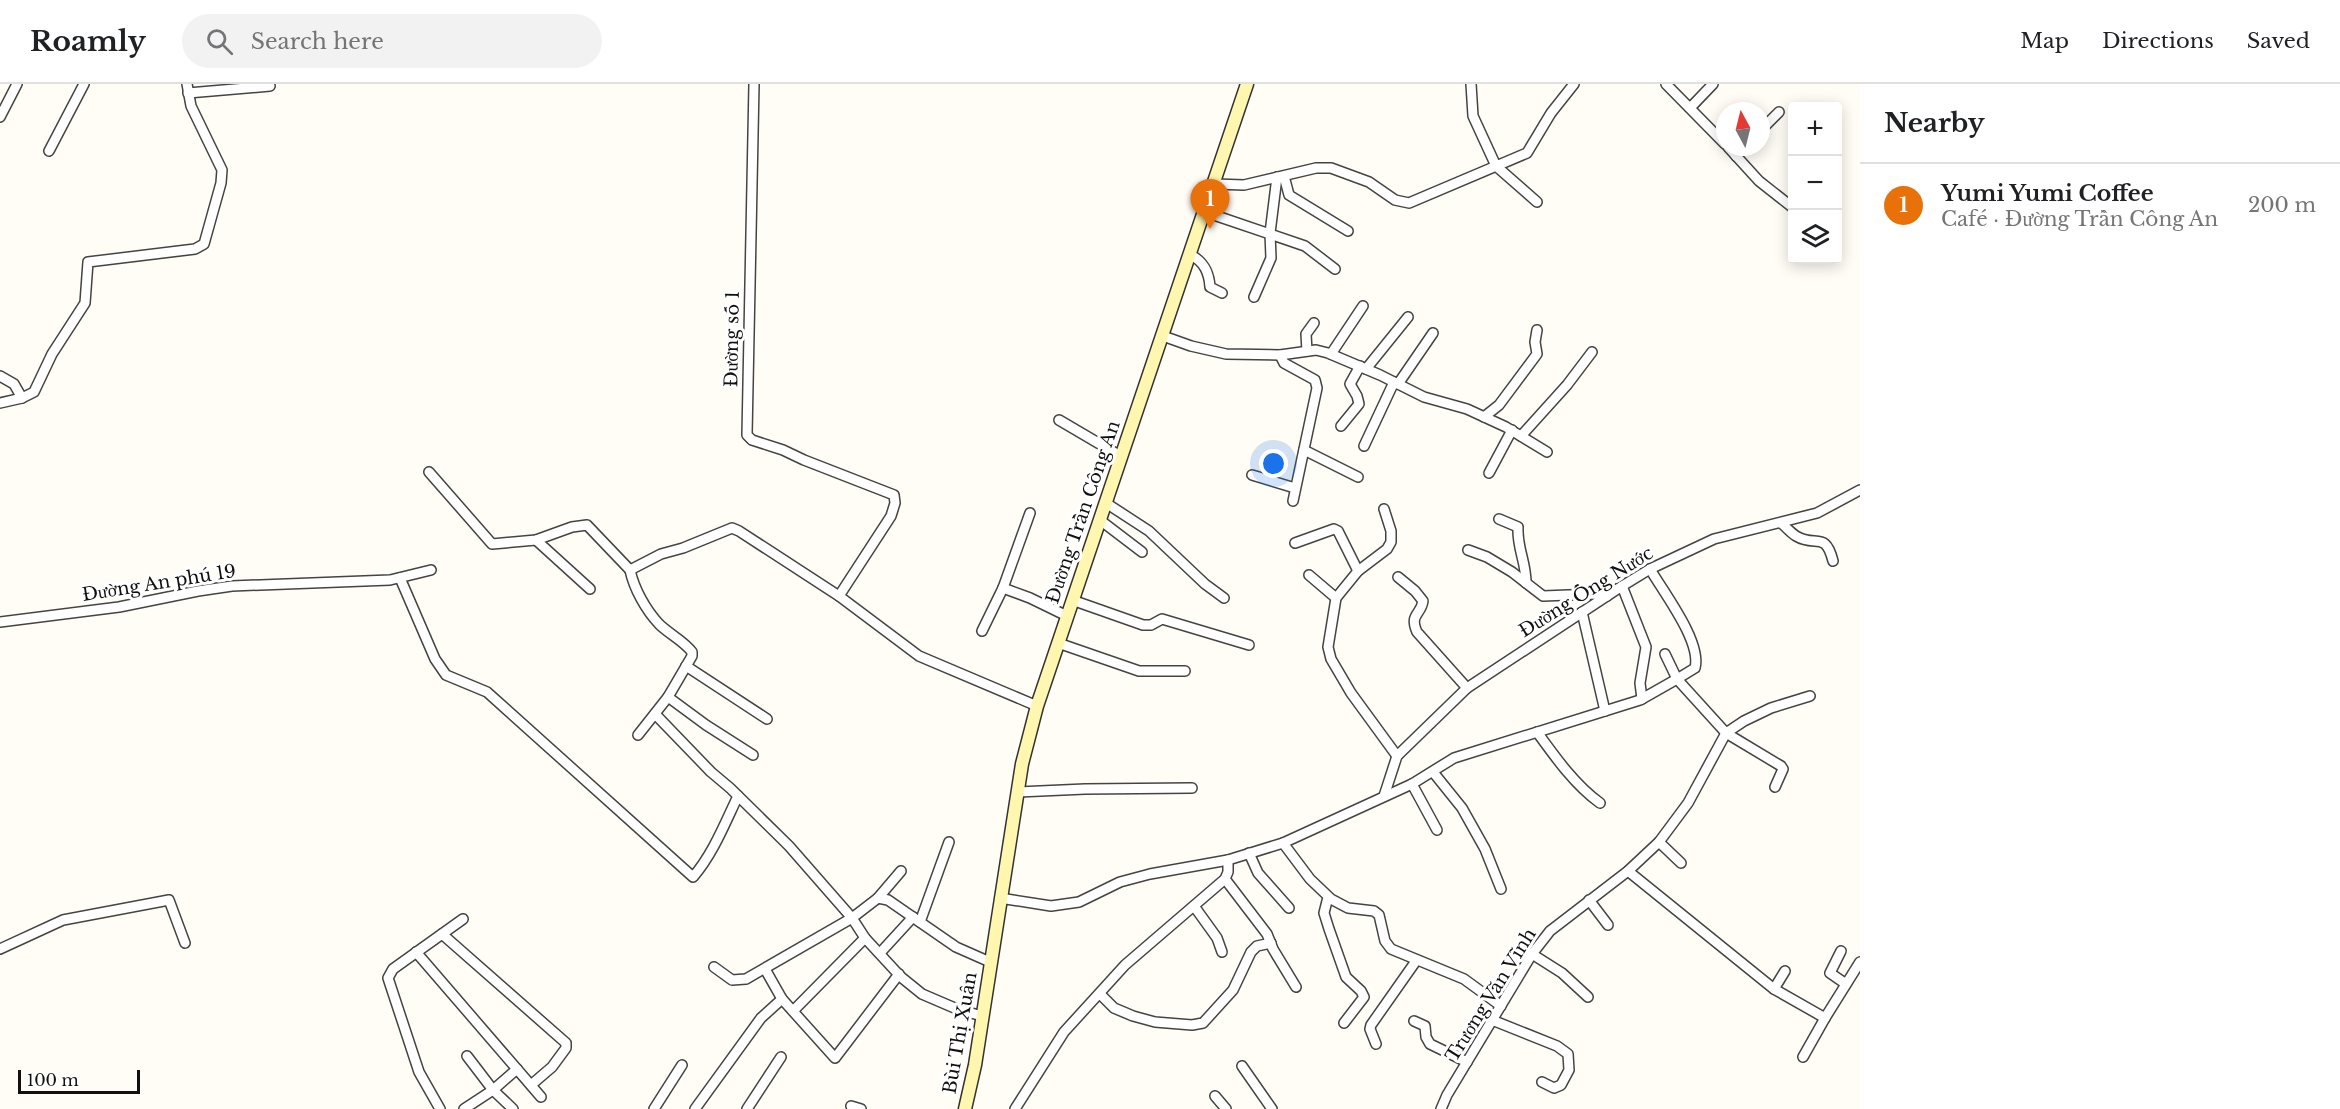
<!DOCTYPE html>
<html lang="en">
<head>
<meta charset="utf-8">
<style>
  :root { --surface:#fff; --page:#f2f2f2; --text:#202124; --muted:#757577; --line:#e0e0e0; --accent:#b45309 }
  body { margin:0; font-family:"Libre Baskerville",serif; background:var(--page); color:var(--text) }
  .controls { position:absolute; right:18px; top:18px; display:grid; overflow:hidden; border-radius:6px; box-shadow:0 3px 15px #0003 }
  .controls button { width:54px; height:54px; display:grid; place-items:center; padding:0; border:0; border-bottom:2px solid var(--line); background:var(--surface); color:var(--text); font:30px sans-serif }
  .compass { position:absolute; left:1716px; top:18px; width:54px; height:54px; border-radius:50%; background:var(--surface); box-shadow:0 3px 15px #0003; rotate:353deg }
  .scale { position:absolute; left:18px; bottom:15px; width:122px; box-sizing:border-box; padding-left:6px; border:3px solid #111; border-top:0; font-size:16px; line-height:21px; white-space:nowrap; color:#111; -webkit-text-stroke:4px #fff; paint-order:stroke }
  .you { position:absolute; left:1274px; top:380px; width:21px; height:21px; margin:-15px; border:4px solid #fff; border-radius:50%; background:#1a73e8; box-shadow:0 0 0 9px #1a73e833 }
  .badge { display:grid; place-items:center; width:39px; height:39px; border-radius:50%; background:var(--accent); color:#fff; font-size:20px; font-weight:700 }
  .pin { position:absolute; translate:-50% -50px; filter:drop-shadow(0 2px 3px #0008) }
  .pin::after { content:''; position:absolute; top:32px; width:21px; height:18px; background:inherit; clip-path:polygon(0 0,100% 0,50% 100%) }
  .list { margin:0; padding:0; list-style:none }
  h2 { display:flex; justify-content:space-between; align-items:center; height:78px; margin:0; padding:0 24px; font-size:26px }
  h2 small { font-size:20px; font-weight:400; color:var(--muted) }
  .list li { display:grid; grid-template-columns:39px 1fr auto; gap:18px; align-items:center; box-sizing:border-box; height:84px; padding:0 24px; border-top:2px solid var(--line) }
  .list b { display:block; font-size:22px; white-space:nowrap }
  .list p { margin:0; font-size:20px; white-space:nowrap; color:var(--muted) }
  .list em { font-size:20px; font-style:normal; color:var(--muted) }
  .icon { flex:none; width:33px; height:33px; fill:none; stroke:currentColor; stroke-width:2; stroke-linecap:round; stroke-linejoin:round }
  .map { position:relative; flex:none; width:1860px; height:1025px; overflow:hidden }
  header { display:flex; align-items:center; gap:36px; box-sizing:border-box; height:84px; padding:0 30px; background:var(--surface); border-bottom:2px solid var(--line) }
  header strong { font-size:28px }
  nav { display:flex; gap:33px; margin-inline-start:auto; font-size:21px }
  .search { width:420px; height:54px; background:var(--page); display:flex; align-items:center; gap:15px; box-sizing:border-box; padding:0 21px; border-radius:33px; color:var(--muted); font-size:22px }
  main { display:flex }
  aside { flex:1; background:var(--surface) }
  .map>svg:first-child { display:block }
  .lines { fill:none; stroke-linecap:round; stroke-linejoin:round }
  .minor-casing { stroke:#444; stroke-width:12 }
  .secondary-casing { stroke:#333; stroke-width:15 }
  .minor { stroke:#fff; stroke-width:9 }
  .secondary { stroke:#fff6b0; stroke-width:12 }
  .labels { text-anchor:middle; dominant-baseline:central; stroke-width:6; stroke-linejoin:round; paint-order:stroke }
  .street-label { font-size:18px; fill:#111; stroke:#fff }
</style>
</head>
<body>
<header>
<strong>Roamly</strong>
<div class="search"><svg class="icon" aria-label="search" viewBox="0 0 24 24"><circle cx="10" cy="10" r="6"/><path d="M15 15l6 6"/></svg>Search here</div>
<nav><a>Map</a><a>Directions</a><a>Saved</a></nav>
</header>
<main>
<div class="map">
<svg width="1860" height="1025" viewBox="0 0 1860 1025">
  <rect width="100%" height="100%" fill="#fffdf5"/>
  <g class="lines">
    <defs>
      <g id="minor">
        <polyline points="754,0 747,351 752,356 783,366 804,376 894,411 895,419 891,432 839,512 919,572 1037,622"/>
        <polyline points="1471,0 1473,32 1496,82 1537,118"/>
        <polyline points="1666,0 1725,60"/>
        <polyline points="188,9 270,2"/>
        <polyline points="1690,24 1713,0"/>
        <polyline points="0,33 17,0"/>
        <polyline points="1761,46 1779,28"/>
        <polyline points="1728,63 1759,97 1792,123"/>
        <polyline points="49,67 84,0"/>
        <polyline points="1736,72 1745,63"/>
        <polyline points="1284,92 1289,111 1348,147"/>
        <polyline points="1215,100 1244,101 1316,84 1331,84 1369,98 1395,116 1409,119 1527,69 1551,29 1574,0"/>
        <polyline points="1205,128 1305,162 1335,185"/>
        <path d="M1191,171C1204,178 1209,188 1210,203L1222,209"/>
        <polyline points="1254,213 1271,174 1270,149 1277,93"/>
        <polyline points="1163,252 1191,262 1226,270 1280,271 1316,266 1328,269 1380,291 1424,313 1467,325 1506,343 1547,368"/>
        <polyline points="1307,267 1306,250 1314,239"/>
        <polyline points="1331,270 1363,222"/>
        <polyline points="1280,271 1284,279 1315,296 1317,304 1293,417"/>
        <polyline points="1366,285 1408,233"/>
        <polyline points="0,292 14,300 22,314"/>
        <polyline points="1398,300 1433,249"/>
        <polyline points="0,319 22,314 34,308 52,270 85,219 88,178 195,165 204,160 221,99 222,86 191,22 187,0"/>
        <polyline points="1484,333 1499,321 1537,270 1535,258 1537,246"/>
        <polyline points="1059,336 1122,373"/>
        <polyline points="1341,342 1359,320 1357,312 1350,300 1360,282"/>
        <polyline points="1521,352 1567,301 1592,268"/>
        <polyline points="1364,362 1394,298"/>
        <polyline points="1304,366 1358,393"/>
        <polyline points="429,388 492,460 536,456 572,443 587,441 630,486 661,470 683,464 732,444 739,447 839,512"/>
        <polyline points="1489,389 1512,346"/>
        <polyline points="1252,391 1295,404"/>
        <polyline points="1106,419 1149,447 1205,500 1224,514"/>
        <polyline points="1384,425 1391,447 1391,458 1387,465 1358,487 1336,514 1328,563 1331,575 1351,609 1397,672"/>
        <polyline points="1030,429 1003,504 1030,514 1067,532"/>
        <path d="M1499,435L1518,443C1517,465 1526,477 1526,499"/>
        <polyline points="1100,436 1142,468"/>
        <path d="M1781,439C1786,443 1791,449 1796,452C1816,464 1825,446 1833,477"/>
        <polyline points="536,456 590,505"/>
        <polyline points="1295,459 1334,445 1338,447 1358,487"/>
        <polyline points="1468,466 1487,473 1512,488 1543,512 1594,510 1607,512"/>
        <path d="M1650,485C1664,509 1702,558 1695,584L1677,595L1665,570"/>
        <path d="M630,486C634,505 646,526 659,540C669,550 684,557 692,568V572L668,613L706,641L753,671"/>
        <polyline points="1309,491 1336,514"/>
        <path d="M1398,493L1415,507L1423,517C1421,531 1409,530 1417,548L1467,604"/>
        <path d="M400,494L435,575L446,591L487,608L693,793C713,770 725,739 738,712"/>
        <polyline points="1622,502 1646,563 1640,599 1642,615"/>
        <polyline points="1072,516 1143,541 1151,541 1162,535 1249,561"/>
        <polyline points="1582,528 1605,627"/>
        <polyline points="0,538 119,523 198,507 232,502 390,496 431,486"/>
        <polyline points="982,547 1003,504"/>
        <polyline points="1058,559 1139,587 1185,587"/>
        <polyline points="686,582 767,635"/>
        <polyline points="655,630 711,688 730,704 789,762 852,834 865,854 901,893 922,910 957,925 982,932"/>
        <path d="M1537,648C1555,673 1575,701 1600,719"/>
        <polyline points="638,651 668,613"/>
        <polyline points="1433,688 1462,724 1485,765 1501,805"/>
        <polyline points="1412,700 1437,746"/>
        <polyline points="1018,708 1085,705 1192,704"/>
        <polyline points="1384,712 1397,672 1467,604 1619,504 1650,485 1714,455 1817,429 1860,406"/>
        <polyline points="1659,758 1681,779"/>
        <polyline points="1283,759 1310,795 1331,815 1348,824 1374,827 1379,831 1385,857 1391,865 1464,895 1501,922"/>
        <polyline points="1249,769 1258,789 1289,824"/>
        <polyline points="1628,787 1774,905 1825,934 1860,878"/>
        <polyline points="1225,795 1267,850 1273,865 1296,903"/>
        <polyline points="1328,813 1324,829 1329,845 1346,893 1361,907 1364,913 1344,939"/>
        <polyline points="878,814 901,787"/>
        <polyline points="1000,814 1051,822 1079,818 1120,798 1150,790 1228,776 1283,759 1412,700 1454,674 1640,616 1677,595 1726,649 1781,682 1783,685 1775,703"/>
        <polyline points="1589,816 1608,841"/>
        <polyline points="1194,822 1217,854 1222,868"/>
        <polyline points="920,838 949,758"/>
        <polyline points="442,850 566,959 566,964 552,983 531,1001"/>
        <polyline points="0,865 63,836 169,816 185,859"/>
        <polyline points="1841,867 1830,889 1846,900"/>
        <polyline points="416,868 541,1013"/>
        <polyline points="880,869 913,833"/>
        <polyline points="1532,870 1562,889 1588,913"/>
        <polyline points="714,883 732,896 746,895 852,834 878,814 888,816 956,863 990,878"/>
        <polyline points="765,885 782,915 835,974 899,890"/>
        <polyline points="1774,905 1785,887"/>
        <polyline points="1100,910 1114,924 1133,932 1155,938 1192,941 1203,939 1233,906 1251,868 1257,862 1271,859"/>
        <polyline points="794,926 865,854"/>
        <polyline points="1492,936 1557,962 1568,970 1569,986 1561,1001 1554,1004 1542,998"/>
        <polyline points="1414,937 1425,942 1426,953 1430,960 1467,978"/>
        <polyline points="1376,960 1370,945 1371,941 1416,877"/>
        <polyline points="467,972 493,1006 517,985"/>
        <polyline points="1803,973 1825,934"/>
        <polyline points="1242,982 1272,1025"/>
        <polyline points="1215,1012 1226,1025"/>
        <polyline points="851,1022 861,1025"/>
        <polyline points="440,1025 419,988 388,894 393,885 463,835"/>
        <polyline points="464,1025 493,1006 513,1025"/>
        <polyline points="654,1025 682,981"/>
        <polyline points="695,1025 761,934 782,915"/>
        <polyline points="747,1025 781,973"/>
        <polyline points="1015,1025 1064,948 1125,881 1225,795 1228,788 1228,776"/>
        <polyline points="1441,1025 1447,1011 1532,870 1550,847 1628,787 1659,758 1688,719 1726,649 1744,637 1771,624 1810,612"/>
      </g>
      <polyline id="secondary" points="965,1025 975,981 1022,680 1037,622 1247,0"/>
    </defs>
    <!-- minor casing -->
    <use href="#minor" class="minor-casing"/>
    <!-- secondary casing -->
    <use href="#secondary" class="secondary-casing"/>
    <!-- minor -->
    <use href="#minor" class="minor"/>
    <!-- secondary -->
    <use href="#secondary" class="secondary"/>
  </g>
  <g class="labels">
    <!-- street labels -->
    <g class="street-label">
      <text transform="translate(732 255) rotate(-89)">Đường số 1</text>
      <text transform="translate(1083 428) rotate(-71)">Đường Trần Công An</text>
      <text transform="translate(159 499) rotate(-9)">Đường An phú 19</text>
      <text transform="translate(1586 508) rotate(-32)">Đường Ống Nước</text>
      <text transform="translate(1491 911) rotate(-58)">Trương Văn Vĩnh</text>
      <text transform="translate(960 949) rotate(-80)">Bùi Thị Xuân</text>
    </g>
  </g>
</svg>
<div class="controls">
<button>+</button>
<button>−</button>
<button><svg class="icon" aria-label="layers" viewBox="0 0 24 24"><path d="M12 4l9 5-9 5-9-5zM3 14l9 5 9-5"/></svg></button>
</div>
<svg class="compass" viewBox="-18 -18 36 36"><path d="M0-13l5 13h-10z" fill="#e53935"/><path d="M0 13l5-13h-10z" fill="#757577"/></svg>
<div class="scale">100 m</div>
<div class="you"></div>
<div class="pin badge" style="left:1210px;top:145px;background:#e8710a">1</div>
</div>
<aside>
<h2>Nearby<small></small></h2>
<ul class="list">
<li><span class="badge" style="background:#e8710a">1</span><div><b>Yumi Yumi Coffee</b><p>Café · Đường Trần Công An</p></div><em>200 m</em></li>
</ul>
</aside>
</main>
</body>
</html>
